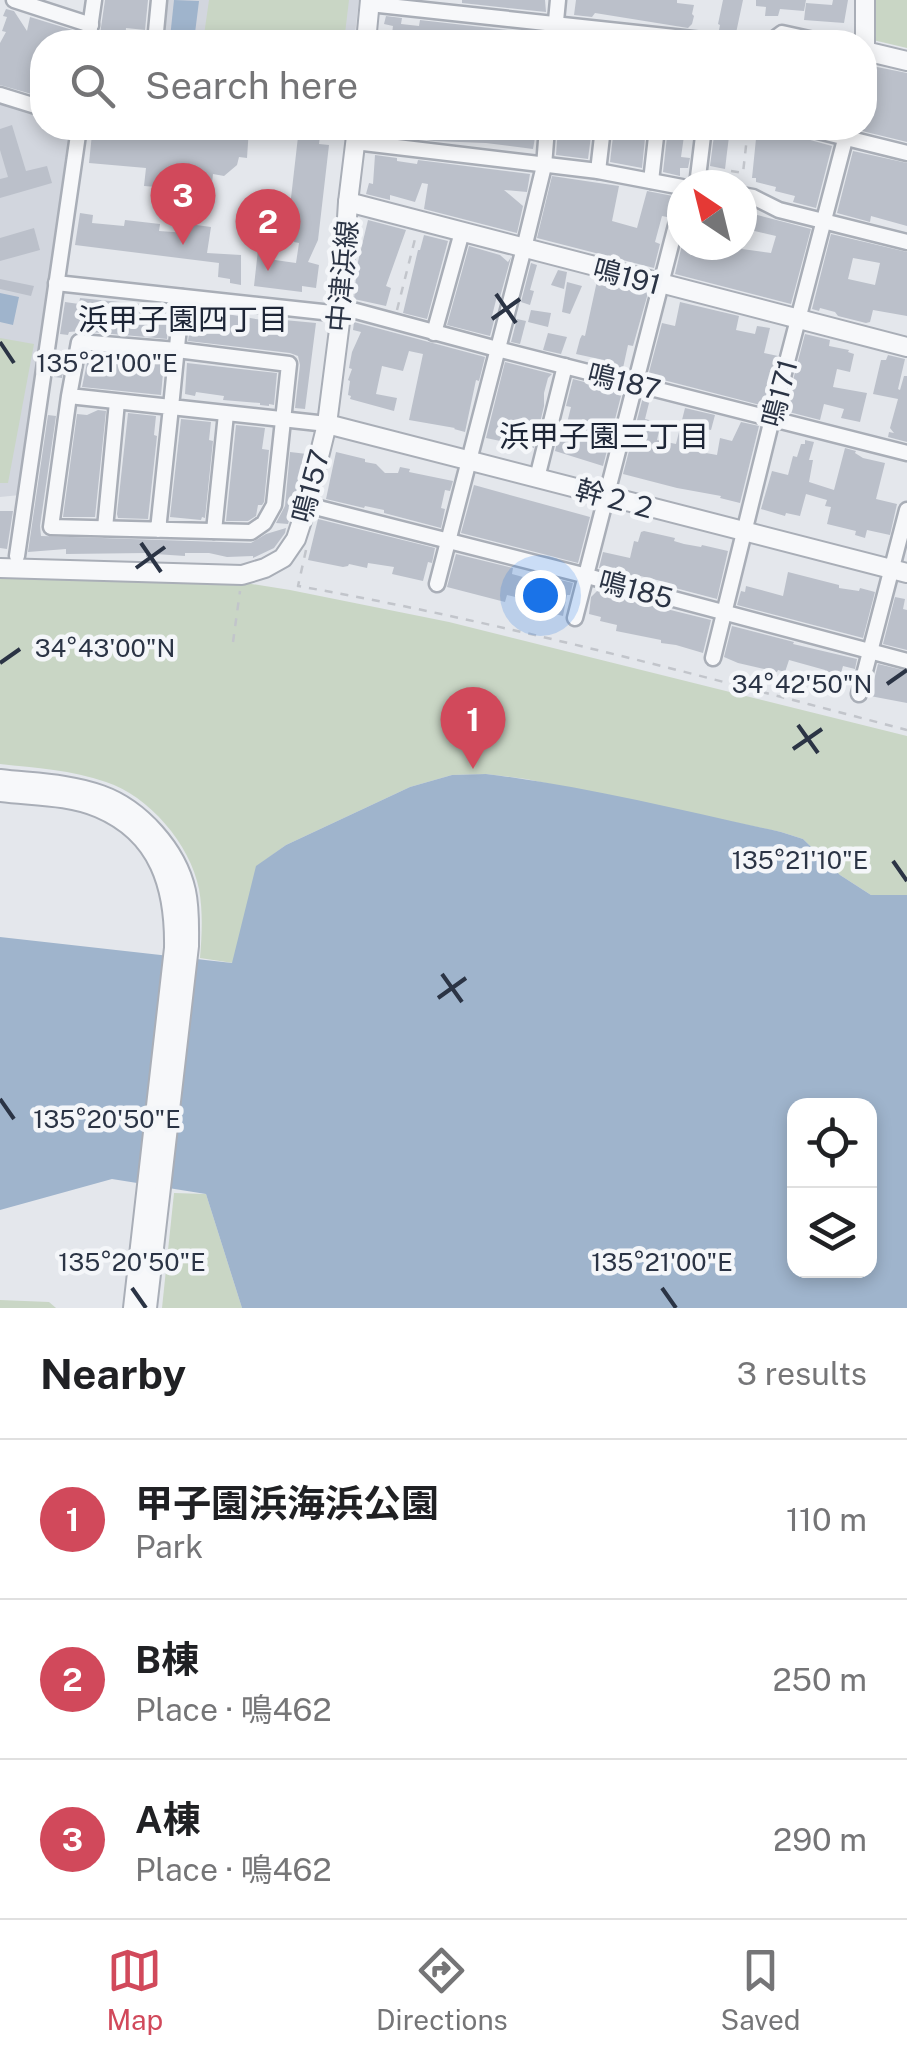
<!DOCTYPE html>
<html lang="en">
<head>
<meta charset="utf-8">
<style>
  :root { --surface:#fff; --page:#f6f6f6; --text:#202124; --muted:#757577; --line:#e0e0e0; --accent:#d1495b }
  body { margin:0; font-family:"Public Sans","Noto Sans JP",sans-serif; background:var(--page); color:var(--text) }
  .controls { position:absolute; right:30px; bottom:30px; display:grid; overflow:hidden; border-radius:20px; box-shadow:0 5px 15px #0003 }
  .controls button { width:90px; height:90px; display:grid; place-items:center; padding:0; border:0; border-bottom:2px solid var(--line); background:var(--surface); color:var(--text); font:50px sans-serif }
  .compass { position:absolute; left:667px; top:170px; width:90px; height:90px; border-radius:50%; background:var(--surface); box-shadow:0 5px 15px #0003; rotate:325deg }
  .you { position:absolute; left:540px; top:595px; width:35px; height:35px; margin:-25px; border:8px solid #fff; border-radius:50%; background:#1a73e8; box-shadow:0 0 0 15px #1a73e833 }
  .badge { display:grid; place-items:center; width:65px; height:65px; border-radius:50%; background:var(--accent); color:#fff; font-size:32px; font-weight:700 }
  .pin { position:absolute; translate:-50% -82px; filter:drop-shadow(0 2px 5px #0008) }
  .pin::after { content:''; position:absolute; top:52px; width:35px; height:30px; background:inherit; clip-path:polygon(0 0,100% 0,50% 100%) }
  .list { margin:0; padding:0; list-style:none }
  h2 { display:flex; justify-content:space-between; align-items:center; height:130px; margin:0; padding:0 40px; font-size:42px }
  h2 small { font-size:32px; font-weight:400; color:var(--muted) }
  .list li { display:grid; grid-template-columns:65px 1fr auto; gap:30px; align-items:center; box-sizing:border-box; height:160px; padding:0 40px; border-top:2px solid var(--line) }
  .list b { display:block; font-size:38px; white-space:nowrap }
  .list p { margin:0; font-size:32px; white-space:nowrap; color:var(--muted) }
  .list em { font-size:32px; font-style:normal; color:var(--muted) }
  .icon { flex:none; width:55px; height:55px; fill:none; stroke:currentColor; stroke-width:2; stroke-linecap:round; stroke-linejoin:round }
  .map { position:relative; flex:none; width:907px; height:1308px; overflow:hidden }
  .search { position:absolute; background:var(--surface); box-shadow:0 5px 15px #0003; left:30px; right:30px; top:30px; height:110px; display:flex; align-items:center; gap:25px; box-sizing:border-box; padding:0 35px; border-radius:40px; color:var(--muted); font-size:38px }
  .sheet { height:610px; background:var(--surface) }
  nav { display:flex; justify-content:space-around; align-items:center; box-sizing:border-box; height:140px; border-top:2px solid var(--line); background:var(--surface); font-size:28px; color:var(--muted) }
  nav a { display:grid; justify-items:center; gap:5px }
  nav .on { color:var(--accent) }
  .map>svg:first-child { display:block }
  .built { fill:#d2d6de }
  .green { fill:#c9d6c5 }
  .water { fill:#9fb4cc; fill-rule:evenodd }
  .building { fill:#bbc0ca; fill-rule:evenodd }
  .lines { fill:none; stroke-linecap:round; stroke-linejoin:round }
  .minor-casing { stroke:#a9aeb7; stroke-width:19 }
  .tertiary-casing { stroke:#a9aeb7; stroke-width:22 }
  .path { stroke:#c2c5cb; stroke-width:2.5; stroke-dasharray:8 8; stroke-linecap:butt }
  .minor { stroke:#f7f8fa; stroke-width:14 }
  .tertiary { stroke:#f7f8fa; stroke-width:18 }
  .ticks { fill:none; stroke:#2b3445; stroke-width:4 }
  .labels { text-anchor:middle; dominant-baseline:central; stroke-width:9; stroke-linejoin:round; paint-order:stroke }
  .street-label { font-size:28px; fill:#2b3445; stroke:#f4f6f9 }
  .neighbourhood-label { font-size:30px; fill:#1d2536; stroke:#f4f6f9 }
  .ticks-label { font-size:25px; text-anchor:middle; fill:#2b3445; stroke:#f4f6f9; stroke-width:9; stroke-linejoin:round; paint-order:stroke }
</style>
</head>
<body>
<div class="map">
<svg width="907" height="1308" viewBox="0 0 907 1308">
  <rect width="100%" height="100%" fill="#e4e7ec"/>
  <!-- built -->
  <g class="built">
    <polygon points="165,0 359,0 354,42 160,42"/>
    <polygon points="0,103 42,116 42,128 74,128 20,495 0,497"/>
  </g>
  <!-- green -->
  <g class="green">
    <polygon points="209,0 349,0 344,42 203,42"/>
    <polygon points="873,0 907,0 907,48 873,40"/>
    <polygon points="0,338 34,344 8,483 0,483"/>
    <path d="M0,577L239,582L290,590L449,622L907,736V895H871L840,875L803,839L781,832L526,779L486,774L452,775L410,787L286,845L257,866L233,963L200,958C202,934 203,912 199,889C190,844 149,796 106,782C72,770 36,768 0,764Z"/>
    <polygon points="174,1193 206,1194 242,1308 162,1308"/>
    <polygon points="0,1300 49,1302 56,1308 0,1308"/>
  </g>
  <!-- water -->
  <g class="water">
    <polygon points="174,0 199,1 194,41 170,38"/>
    <polygon points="0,293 19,297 13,325 0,322"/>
    <path d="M486,774C586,786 684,811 781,832L803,839L840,875L871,895H907V1308H242L206,1194L112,1179L0,1210V937L232,963L256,866L286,845L410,787L452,775ZM794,1106H870V1270H794Z"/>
  </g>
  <!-- building -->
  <g class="building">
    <polygon points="105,0 148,0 145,30 126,28 125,42 99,41"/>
    <polygon points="462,0 545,0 546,12 462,3"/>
    <polygon points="576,0 677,0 677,3 694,5 692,14 694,16 692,24 688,28 595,13 592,17 574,15"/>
    <polygon points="723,0 743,0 736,33 719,30 720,25 718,24"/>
    <polygon points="756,0 806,0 804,11 780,9 778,16 765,16 766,7 756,6"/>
    <polygon points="833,0 848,0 844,23 804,20 806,3 832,5"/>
    <polygon points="6,9 14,11 27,31 30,17 79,32 77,42 42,42 42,97 0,85 0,43 6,32 2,31 7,17 3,16"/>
    <polygon points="386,16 402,18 401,24 419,26 420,20 544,34 544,42 432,42 417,40 418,37 392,34 393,26 384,24"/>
    <polygon points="872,66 907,73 907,142 858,130 858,128 864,128 864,92"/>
    <polygon points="12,125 26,171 47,166 52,183 0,198 0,179 8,177 0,150 0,129"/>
    <polygon points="160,128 249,128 247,158 239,157 237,165 224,176 213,174 212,183 182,181 181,189 144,186 146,168 89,163 92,134 159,140"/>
    <polygon points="299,128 321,128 319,144 329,145 318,240 308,262 319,265 316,288 302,286 302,292 254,286 258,250 268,252 268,259 296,263 299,243 294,242 296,225 288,224"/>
    <polygon points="397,128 499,128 536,132 533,149 486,143 434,141 396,136"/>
    <polygon points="558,128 592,128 588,159 556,155"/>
    <polygon points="614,128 646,128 642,168 610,162"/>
    <polygon points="668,128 685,129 681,157 690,158 688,168 680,168 680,176 663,172"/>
    <polygon points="715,128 730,128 725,169 710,166"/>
    <polygon points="776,128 796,130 803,138 832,146 816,208 793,202 795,196 775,191 776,187 756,182 756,178 752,178 757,129"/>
    <polygon points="853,151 907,163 907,226 871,216 870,222 837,213"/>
    <polygon points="375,155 397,158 397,161 417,164 418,160 530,174 527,192 504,190 523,206 517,233 424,209 428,184 422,183 415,202 390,195 390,200 366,194 369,183 373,184"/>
    <polygon points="552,176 619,186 612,221 637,228 647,191 673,196 667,217 662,216 655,242 660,244 654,268 537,238"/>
    <polygon points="742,211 811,229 791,304 675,274 682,245 693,245 692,249 698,250 697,256 717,260 719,245 743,245 742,249 771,253 776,236 742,228"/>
    <polygon points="80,213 93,215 92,223 124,226 125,220 160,224 159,231 188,233 189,224 211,227 207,253 241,255 241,285 230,283 230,279 218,277 219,263 75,245"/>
    <polygon points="368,220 406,230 386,286 391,288 386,306 354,299 357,266"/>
    <polygon points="34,228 40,250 0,261 0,238"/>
    <path d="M831,234L907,252V316L873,310L870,322L866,323L838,316L835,312L820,308L819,311L812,309ZM853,258L880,263L875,285L848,279Z"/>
    <polygon points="424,235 448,241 427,319 403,313 418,250 420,250"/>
    <polygon points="469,246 500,255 508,262 511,257 500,297 497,296 492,316 495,317 490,336 447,325"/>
    <polygon points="531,263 537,265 530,290 534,291 530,305 521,302"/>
    <polygon points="558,270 567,272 564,289 551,285"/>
    <polygon points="0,279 34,286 31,296 0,289"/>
    <polygon points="597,281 648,293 633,346 628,345 623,368 603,363 604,360 576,354 580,339 582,335 585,336"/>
    <polygon points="567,282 582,286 570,314 562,312"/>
    <polygon points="80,298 170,307 167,339 80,331 69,332 68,335 60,334 65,302 79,304"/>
    <polygon points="680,302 739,316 736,330 755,334 757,326 770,328 764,353 778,356 764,406 648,376 662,323 675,326"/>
    <polygon points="531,310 551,313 548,327 528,322"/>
    <polygon points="198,312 213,315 213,313 227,314 262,320 263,318 316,323 305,409 295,408 300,365 298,356 290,353 188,341 192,315"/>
    <polygon points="517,319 526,321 520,344 511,342"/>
    <polygon points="354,322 485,357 479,381 476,380 465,432 454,429 455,428 409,420 423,354 409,351 403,371 382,366 376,394 397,398 394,411 350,399 351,396 348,395 350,381 348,380 352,369 349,368 352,352 361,332 353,330"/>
    <polygon points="548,333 567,337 561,354 543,350"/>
    <polygon points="805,334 830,340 829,346 849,350 848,352 854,354 850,372 837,369 833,387 867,393 860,422 841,418 844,409 824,404 820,420 785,411"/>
    <polygon points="57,351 66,352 62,378 54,377"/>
    <polygon points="89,353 164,362 161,395 82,387"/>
    <polygon points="888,355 905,359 898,389 900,390 904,376 907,376 907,442 888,437 889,432 894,433 890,428 898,399 873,394 881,360 886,360"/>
    <polygon points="505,362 552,374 548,378 544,393 544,406 534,448 486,438"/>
    <polygon points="187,363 277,373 274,405 269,404 269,406 260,405 260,403 223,400 224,396 196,392 195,396 185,394"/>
    <polygon points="573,379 622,392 603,466 555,451 559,434 564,435 571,407 566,406"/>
    <polygon points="643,397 650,399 645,419 661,423 657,440 676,444 685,408 715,415 711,430 701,428 699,433 689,431 684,449 717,455 720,438 732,441 741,422 759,426 740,503 720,498 721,496 677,488 623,474"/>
    <polygon points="98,410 106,411 95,517 63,517 77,414 87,415"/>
    <polygon points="128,413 156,416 154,435 157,436 148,519 118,518 117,514"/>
    <polygon points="48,415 56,416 40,526 41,536 251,543 266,534 286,528 285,533 274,548 253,558 253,556 227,557 209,553 185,553 185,556 155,554 155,557 146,557 146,553 66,554 66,549 28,552"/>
    <polygon points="181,419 211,422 209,440 213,441 205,518 202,517 201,520 170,517"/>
    <polygon points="236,425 265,428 262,449 269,450 264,502 262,505 258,505 256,516 248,521 226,521"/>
    <polygon points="805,440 814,442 809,460 813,460 809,482 834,490 845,448 856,451 855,453 863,458 885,463 876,499 897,504 890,535 867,530 865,538 855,535 856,531 827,524 831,507 825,506 827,500 806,494 800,516 786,513 785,516 761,509 772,471 788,475 793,456 797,457 801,444 805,444"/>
    <polygon points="290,452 307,454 288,524 276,523 285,506"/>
    <polygon points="336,452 365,459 365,462 376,464 385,473 398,473 400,467 410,469 409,472 453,481 450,491 445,490 441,508 445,509 441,528 384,513 384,510 365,506 364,508 326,499"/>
    <polygon points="474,485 590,517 578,563 461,533"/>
    <polygon points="0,511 13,511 7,549 0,548"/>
    <polygon points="318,519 435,548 432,563 428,562 423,581 392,574 394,567 368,563 367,568 349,564 348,566 343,567 308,560"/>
    <polygon points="644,531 675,538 674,541 684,544 701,547 702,545 728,551 717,599 660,584 661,581 636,575 635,578 599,568 603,552 630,558 634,541 638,542 641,532"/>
    <polygon points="456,554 513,568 512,574 534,580 536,574 573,583 570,595 567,595 563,616 522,606 524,599 507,595 505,602 447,587"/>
    <polygon points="788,572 839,585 839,588 859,591 860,588 875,592 863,638 737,605 741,591 745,592 746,586 783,596"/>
    <polygon points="598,590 619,595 618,597 711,620 703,653 676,645 661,643 661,640 616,631 617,625 600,621 601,617 589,614 591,597"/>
    <polygon points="895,597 905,599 903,609 907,610 907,650 883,644"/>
    <polygon points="732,626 794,642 793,644 857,659 855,669 843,666 837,687 822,683 825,670 789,660 785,672 778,670 777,672 738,663 724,657"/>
    <polygon points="878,664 907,671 907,703 870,696"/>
  </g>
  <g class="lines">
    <defs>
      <g id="minor">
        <polyline points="14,0 91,25"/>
        <polyline points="370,4 721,42"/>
        <polyline points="88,42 94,0"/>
        <polyline points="155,42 159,0"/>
        <polyline points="554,42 558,0"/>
        <polyline points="770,42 782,33 823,42"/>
        <polyline points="0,95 42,108"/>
        <polyline points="806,128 907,153"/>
        <polyline points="355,142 598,171 682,187"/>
        <polyline points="598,171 603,128"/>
        <polyline points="651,181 657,128"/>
        <polyline points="697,185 704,128"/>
        <polyline points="742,195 753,197 779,210 907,242"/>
        <polyline points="56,283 341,314"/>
        <polyline points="182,297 171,407 327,424"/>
        <polyline points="341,307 497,349 907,453"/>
        <polyline points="434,333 462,232"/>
        <polyline points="69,396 51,527 251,532 264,523 274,505 289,364 177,350 79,342 69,396 171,407 158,530"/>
        <polyline points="537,478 565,366"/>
        <polyline points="307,505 587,576 907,661"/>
        <polyline points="105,528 117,402"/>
        <polyline points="214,531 226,414"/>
        <polyline points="17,556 79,128"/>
        <polyline points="437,584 524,248 544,166 547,128"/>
        <polyline points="575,618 682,202"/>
        <polyline points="713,658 772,419 848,128"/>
        <polyline points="859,694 907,510"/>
      </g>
      <g id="tertiary">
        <polyline points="865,0 865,51 907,61"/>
        <polyline points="366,42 370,0"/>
        <polyline points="348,202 907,347"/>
        <polyline points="327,424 907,573"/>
        <polyline points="0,568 242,575 265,568 283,558 296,539 307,505 327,424 341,314 348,202 357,128"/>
        <path d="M0,779C33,783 69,783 101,795C140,809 177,850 186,891C190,909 189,928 189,946L147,1308"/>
        <path d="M0,792C32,796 69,795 99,808C160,834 175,888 174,948L133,1308"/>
      </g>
    </defs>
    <!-- minor casing -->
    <use href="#minor" class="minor-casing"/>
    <!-- tertiary casing -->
    <use href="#tertiary" class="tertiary-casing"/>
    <!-- path -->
    <g class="path">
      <polyline points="731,171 743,173 748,128"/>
      <polyline points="397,310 416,235"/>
      <path d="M306,550L298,586C503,622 705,677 907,730"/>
      <polyline points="233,642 240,591"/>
    </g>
    <!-- minor -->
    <use href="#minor" class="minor"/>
    <!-- tertiary -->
    <use href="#tertiary" class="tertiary"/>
  </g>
  <!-- ticks -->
  <path class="ticks" d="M496,294L516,323M492,319L520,299M0,342L14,363M141,543L161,572M136,568L165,547M0,663L20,649M887,684L907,670M798,725L818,753M793,749L822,729M893,861L907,881M442,974L462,1002M438,998L466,978M0,1099L14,1119M132,1288L146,1308M662,1288L676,1308"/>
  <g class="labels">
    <!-- street labels -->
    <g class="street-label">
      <text transform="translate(342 276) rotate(-85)">中津浜線</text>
      <text transform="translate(627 276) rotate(15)">鳴191</text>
      <text transform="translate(624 381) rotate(14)">鳴187</text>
      <text transform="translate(779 393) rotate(-75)">鳴171</text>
      <text transform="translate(310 486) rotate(-75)">鳴157</text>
      <text transform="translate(617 499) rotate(15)">幹２２</text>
      <text transform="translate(636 589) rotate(15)">鳴185</text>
    </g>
    <!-- neighbourhood labels -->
    <g class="neighbourhood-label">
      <text x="183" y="319">浜甲子園四丁目</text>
      <text x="604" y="436">浜甲子園三丁目</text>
    </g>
  </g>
  <g class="ticks-label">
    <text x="107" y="372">135°21'00"E</text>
    <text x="105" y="657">34°43'00"N</text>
    <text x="802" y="693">34°42'50"N</text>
    <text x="800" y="869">135°21'10"E</text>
    <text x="107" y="1128">135°20'50"E</text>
    <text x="132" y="1271">135°20'50"E</text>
    <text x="662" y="1271">135°21'00"E</text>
  </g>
</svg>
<div class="controls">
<button><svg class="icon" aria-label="locate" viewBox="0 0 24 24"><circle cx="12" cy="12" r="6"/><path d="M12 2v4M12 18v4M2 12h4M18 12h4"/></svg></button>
<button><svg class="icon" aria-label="layers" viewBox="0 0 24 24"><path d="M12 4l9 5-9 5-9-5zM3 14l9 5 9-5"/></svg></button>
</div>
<svg class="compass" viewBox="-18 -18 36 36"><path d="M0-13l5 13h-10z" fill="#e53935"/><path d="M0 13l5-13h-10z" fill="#757577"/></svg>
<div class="you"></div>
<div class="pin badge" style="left:473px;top:769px">1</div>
<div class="pin badge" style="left:268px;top:271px">2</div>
<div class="pin badge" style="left:183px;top:245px">3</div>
<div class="search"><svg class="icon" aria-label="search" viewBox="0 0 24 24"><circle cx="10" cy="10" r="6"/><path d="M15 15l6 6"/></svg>Search here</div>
</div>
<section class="sheet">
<h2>Nearby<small>3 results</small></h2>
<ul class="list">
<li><span class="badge">1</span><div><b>甲子園浜海浜公園</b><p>Park</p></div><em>110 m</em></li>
<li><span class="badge">2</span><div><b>B棟</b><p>Place · 鳴462</p></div><em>250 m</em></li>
<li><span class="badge">3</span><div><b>A棟</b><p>Place · 鳴462</p></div><em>290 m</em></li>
</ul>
</section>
<nav>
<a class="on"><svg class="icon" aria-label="map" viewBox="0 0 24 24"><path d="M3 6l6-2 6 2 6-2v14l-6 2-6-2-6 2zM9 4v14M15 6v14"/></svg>Map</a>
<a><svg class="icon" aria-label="directions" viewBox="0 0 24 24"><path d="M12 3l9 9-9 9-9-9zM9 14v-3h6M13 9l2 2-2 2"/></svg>Directions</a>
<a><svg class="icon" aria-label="saved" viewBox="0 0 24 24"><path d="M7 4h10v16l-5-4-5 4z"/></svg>Saved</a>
</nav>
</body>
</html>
